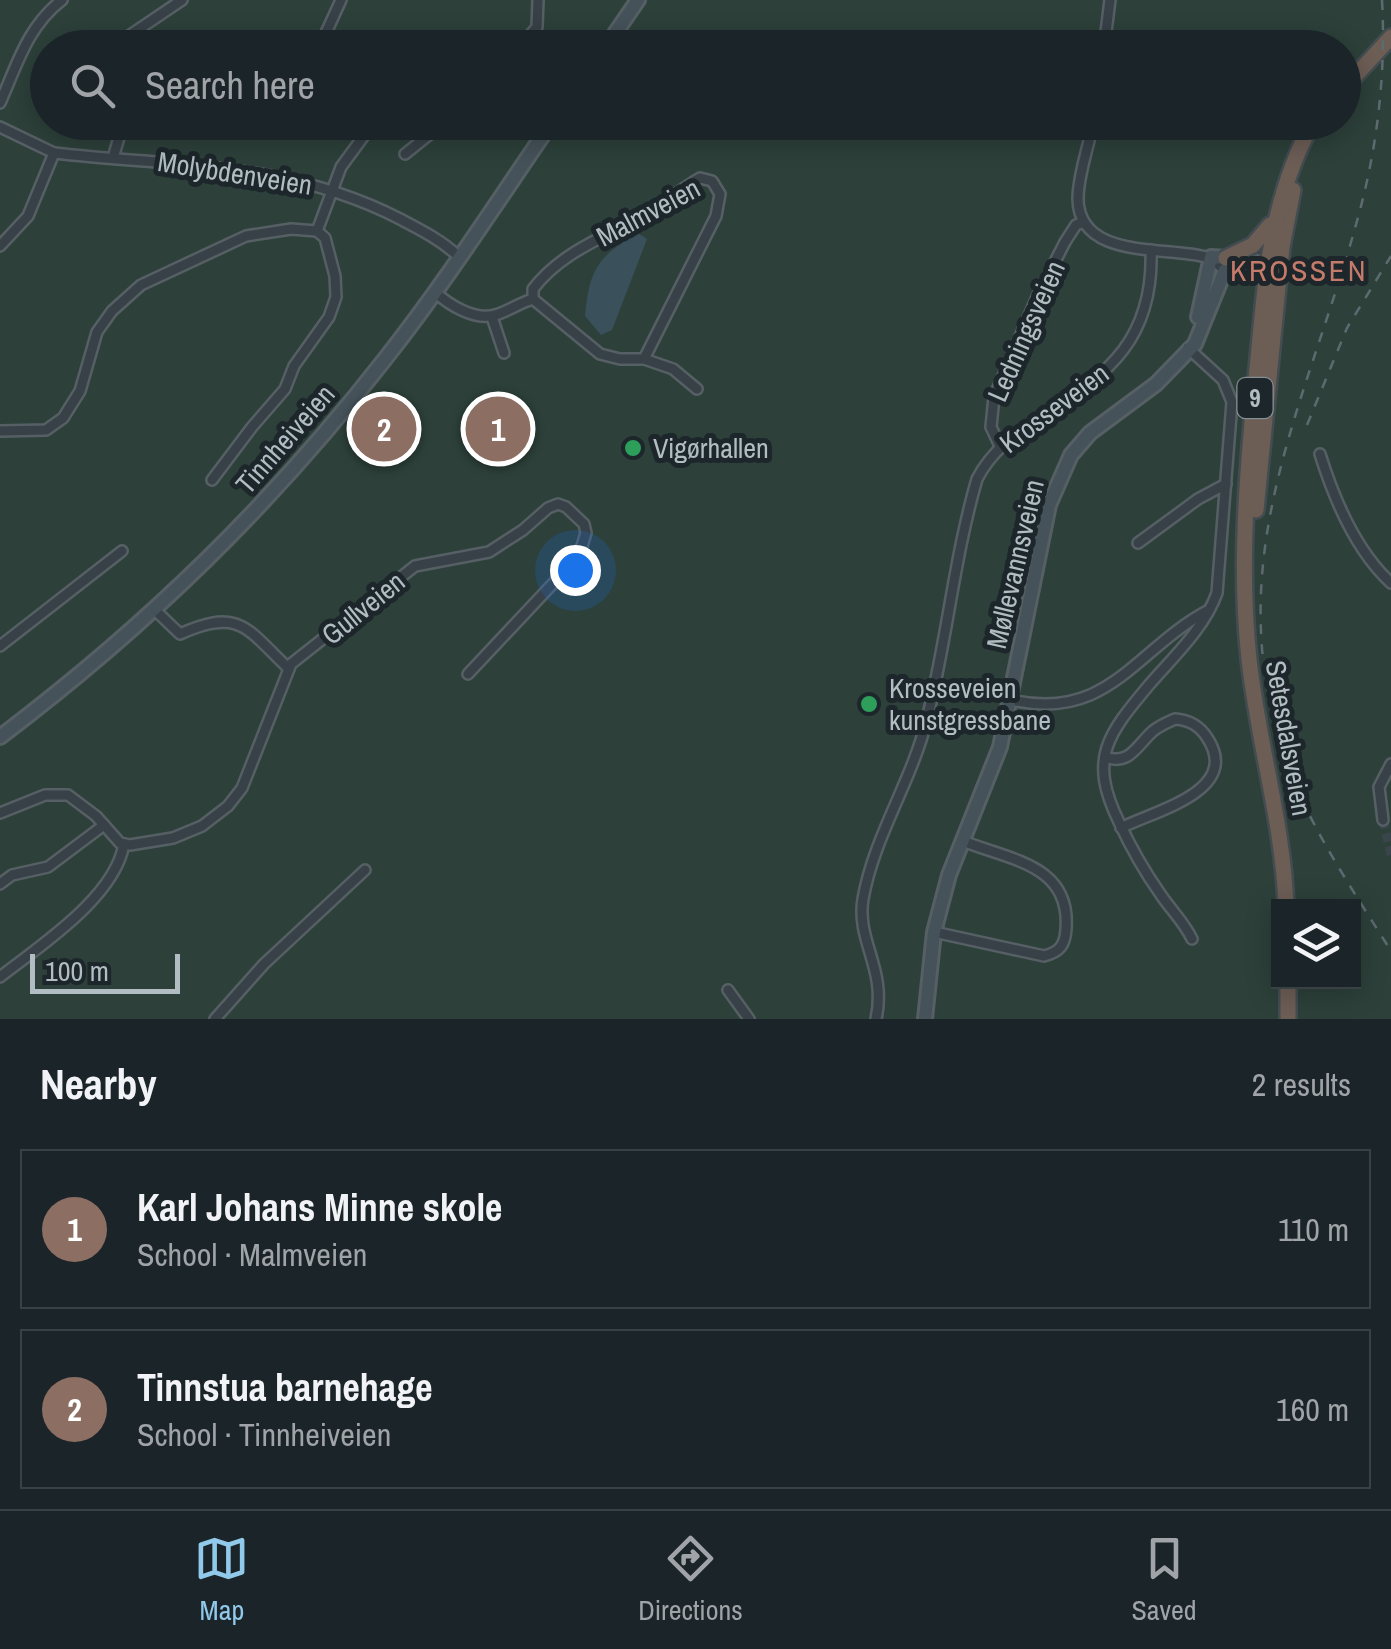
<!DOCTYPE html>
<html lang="en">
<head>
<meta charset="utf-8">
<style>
  :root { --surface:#1b2428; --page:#242c30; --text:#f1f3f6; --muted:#a0a4a8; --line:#394145; --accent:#90c9ea }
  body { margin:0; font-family:"Archivo Narrow",sans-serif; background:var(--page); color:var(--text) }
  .controls { position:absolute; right:30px; bottom:30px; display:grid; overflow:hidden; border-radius:0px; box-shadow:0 5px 25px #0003 }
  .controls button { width:90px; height:90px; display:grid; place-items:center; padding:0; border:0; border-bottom:2px solid var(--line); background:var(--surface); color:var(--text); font:50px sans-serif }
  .scale { position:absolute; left:30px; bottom:25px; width:150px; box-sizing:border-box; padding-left:10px; border:5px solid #b2bdc3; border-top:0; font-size:28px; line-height:35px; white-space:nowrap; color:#b2bdc3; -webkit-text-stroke:8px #1c262b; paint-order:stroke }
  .you { position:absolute; left:575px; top:570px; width:35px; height:35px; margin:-25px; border:8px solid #fff; border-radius:50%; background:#1a73e8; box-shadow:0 0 0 15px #1a73e833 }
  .badge { display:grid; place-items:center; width:65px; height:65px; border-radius:50%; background:var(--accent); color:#fff; font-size:32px; font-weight:700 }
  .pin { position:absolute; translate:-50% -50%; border:5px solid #fff; box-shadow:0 2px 10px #0006 }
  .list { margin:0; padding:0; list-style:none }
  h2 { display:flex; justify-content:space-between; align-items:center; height:130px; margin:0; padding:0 40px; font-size:42px }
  h2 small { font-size:32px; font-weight:400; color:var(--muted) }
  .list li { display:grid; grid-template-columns:65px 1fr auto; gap:30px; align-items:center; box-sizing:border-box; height:160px; margin:0 20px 20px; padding:0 20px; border:2px solid var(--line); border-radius:0px }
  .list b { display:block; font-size:38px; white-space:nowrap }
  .list p { margin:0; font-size:32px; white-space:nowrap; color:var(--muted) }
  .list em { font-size:32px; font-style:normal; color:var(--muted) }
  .icon { flex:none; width:55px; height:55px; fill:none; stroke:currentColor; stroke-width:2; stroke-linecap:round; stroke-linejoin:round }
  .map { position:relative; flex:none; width:1391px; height:1019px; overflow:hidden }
  .search { position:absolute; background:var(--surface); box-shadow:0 5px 25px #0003; left:30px; right:30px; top:30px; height:110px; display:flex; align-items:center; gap:25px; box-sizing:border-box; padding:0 35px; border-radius:55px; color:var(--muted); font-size:38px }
  .sheet { height:490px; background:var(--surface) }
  nav { display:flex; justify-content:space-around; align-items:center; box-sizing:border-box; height:140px; border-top:2px solid var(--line); background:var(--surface); font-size:28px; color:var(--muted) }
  nav a { display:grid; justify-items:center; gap:5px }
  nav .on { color:var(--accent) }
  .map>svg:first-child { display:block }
  .green { fill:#2d403a; fill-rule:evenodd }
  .water { fill:#3a505b }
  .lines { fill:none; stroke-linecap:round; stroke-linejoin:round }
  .street-tunnel { stroke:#39454b; stroke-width:9; stroke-dasharray:9 4.5; stroke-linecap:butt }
  .street-casing { stroke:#555f64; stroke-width:14 }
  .secondary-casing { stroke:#555f64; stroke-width:18 }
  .highway-casing { stroke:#424c51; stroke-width:20 }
  .street { stroke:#374147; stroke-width:9 }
  .secondary { stroke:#455259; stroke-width:12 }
  .highway { stroke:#6c5d55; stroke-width:15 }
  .rail { stroke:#5d6a70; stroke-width:2.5; stroke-dasharray:10 10; stroke-linecap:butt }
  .leisure-dot { fill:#2e9e5b; stroke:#1c262b; stroke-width:4 }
  .labels { text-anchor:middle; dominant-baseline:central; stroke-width:10; stroke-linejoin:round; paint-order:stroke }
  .shield { fill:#1c262b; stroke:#859095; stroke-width:2.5 }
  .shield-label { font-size:25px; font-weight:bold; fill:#b2bdc3 }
  .street-label { font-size:28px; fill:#b2bdc3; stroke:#1c262b }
  .poi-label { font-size:28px; fill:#b2bdc3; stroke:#1c262b; text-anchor:start }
  .neighbourhood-label { font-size:30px; letter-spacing:2.5px; fill:#c57b6a; stroke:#1c262b }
</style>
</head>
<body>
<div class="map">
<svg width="1391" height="1019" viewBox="0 0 1391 1019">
  <rect width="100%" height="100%" fill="#243036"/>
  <!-- green -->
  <path class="green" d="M0,0H1391V1019H0ZM48,48H1344V122H48ZM1278,906H1354V982H1278Z"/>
  <!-- water -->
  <path class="water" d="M638,233L647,239L612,330L601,335L585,316C589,270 598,256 638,233Z"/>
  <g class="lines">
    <!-- street-tunnel -->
    <polyline class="street-tunnel" points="1383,820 1391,855"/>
    <defs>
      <g id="street">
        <polyline points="111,48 182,0"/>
        <polyline points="319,48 341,0"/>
        <polyline points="519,48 537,27 538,0"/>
        <polyline points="1104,48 1110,0"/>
        <path d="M0,103C17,65 27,27 62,0"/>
        <path d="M1093,122C1089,147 1078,174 1078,199C1079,260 1166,246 1206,257C1213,259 1218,265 1225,270"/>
        <polyline points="0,127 54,153 28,216 0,246"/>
        <path d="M54,153C176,167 287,161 400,219C421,230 441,240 458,256"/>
        <polyline points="405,154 445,122"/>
        <polyline points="113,158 120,134 128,129 186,122"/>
        <polyline points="317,231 341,167 374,122"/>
        <path d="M435,292C449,305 475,321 495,315C509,311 519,303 533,299L600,354L620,359H644L673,369L697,389"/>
        <path d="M533,299V289C562,251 606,237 646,214C665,203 681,189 700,178L712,181L720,194L716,216L644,359"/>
        <polyline points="492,317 504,353"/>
        <path d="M1188,348L1223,380L1232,402L1217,593C1204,629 1173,657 1149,685C1107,735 1088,759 1119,822C1131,848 1144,871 1161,895C1171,910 1184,922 1192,939"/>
        <polyline points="0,431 46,430 63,418 80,391 97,332 112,311 141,285 246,236 291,229 317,231 325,238 335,276 336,297 329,317 294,366 285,389 252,427 212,480"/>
        <polyline points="1000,446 991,427 994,397 1037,297 1065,242 1076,225 1084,222"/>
        <path d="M1320,454C1334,499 1355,550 1391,583"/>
        <polyline points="1138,543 1198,499 1226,484"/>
        <path d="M156,611L180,634C240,607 247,629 288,668"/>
        <polyline points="0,646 122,551"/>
        <polyline points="935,685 974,693"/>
        <path d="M1011,700C1110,722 1136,648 1209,610"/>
        <path d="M1105,757C1130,766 1137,745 1153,731C1159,726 1168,722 1175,719C1190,720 1200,726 1208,739C1241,792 1153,811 1121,828"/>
        <polyline points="0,813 45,795 68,795 96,816 120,843 130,845 173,838 202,826 228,806 242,788 291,664 415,566 489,552 523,530 548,508 558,504 566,507 584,524 586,533 582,546 561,575 468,674"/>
        <polyline points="1383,820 1379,787 1391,764"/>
        <polyline points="0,884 12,875 48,867 104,825"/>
        <path d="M934,932L1044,956C1060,952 1065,945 1066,929C1071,864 1009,860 963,841"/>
        <path d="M0,977C41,945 115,897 124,844"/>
        <polyline points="728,990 749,1019"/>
        <polyline points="215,1019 264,964 365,870"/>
        <path d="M876,1019C887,969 856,941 863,899C874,836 912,781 927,719C947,640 954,558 977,479C992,450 1015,434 1043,416C1110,373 1154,338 1151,250"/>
      </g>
      <g id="secondary">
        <polyline points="605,48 638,0"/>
        <polyline points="1198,317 1211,257 1243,259 1273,267"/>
        <path d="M0,737C148,625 271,505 385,359C445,283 497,202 552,122"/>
        <polyline points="925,1019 934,932 949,875 1000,747 1049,505 1071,455 1090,433 1156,384 1195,344 1225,270 1262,276 1273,273"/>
      </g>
      <g id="highway">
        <polyline points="1344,88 1391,37"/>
        <polyline points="1226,258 1253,245 1270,225"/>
        <polyline points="1256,510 1282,247 1293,190"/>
        <path d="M1286,906C1283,822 1258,743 1249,659C1239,567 1247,472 1256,379C1265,290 1268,202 1313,122"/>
        <polyline points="1288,1019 1288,982"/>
      </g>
    </defs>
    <!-- street casing -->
    <use href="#street" class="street-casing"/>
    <!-- secondary casing -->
    <use href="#secondary" class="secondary-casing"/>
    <!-- highway casing -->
    <use href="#highway" class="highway-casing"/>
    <!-- street -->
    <use href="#street" class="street"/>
    <!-- secondary -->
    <use href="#secondary" class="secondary"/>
    <!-- highway -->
    <use href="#highway" class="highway"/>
    <!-- rail -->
    <g class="rail">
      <path d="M1382,0C1386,70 1378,142 1360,210C1310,398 1218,553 1283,752C1307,824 1351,887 1391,951"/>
      <polyline points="1307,425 1347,328 1391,256"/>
    </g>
  </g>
  <!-- markers -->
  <g class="leisure-dot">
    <circle cx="633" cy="448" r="10"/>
    <circle cx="869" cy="704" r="10"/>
  </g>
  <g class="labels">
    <!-- shield labels -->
    <rect class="shield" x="1237.5" y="378" width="35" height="40" rx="8"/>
    <g class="shield-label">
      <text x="1255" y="398">9</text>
    </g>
    <!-- street labels -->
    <g class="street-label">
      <text transform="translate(235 173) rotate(9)">Molybdenveien</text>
      <text transform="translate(648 212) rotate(-28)">Malmveien</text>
      <text transform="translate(1026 331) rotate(-66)">Ledningsveien</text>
      <text transform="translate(1054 408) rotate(-37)">Krosseveien</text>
      <text transform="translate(285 439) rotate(-49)">Tinnheiveien</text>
      <text transform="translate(1015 564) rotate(-77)">Møllevannsveien</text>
      <text transform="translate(363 608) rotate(-39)">Gullveien</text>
      <text transform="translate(1289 738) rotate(80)">Setesdalsveien</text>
    </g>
    <!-- poi labels -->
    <g class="poi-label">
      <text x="653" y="448">Vigørhallen</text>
      <text x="889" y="688">Krosseveien<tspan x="889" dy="32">kunstgressbane</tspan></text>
    </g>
    <!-- neighbourhood labels -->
    <g class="neighbourhood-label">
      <text x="1299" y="270">KROSSEN</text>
    </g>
  </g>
</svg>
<div class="controls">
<button><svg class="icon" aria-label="layers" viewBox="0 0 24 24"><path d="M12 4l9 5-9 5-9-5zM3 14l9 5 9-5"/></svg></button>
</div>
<div class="scale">100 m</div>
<div class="you"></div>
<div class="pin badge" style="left:498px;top:429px;background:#8d6e63">1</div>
<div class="pin badge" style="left:384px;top:429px;background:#8d6e63">2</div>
<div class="search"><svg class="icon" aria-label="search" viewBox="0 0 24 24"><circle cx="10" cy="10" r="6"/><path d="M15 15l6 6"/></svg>Search here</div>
</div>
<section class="sheet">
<h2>Nearby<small>2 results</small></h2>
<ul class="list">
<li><span class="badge" style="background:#8d6e63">1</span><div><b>Karl Johans Minne skole</b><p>School · Malmveien</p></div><em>110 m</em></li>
<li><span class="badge" style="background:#8d6e63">2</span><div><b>Tinnstua barnehage</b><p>School · Tinnheiveien</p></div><em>160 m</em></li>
</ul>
</section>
<nav>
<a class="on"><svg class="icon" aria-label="map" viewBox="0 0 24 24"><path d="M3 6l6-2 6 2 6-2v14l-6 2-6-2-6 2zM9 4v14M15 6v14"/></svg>Map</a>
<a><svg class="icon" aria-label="directions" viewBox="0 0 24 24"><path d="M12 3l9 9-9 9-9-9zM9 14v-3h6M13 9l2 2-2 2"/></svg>Directions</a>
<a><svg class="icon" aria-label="saved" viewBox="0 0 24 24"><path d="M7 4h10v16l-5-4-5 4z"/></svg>Saved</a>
</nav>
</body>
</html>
